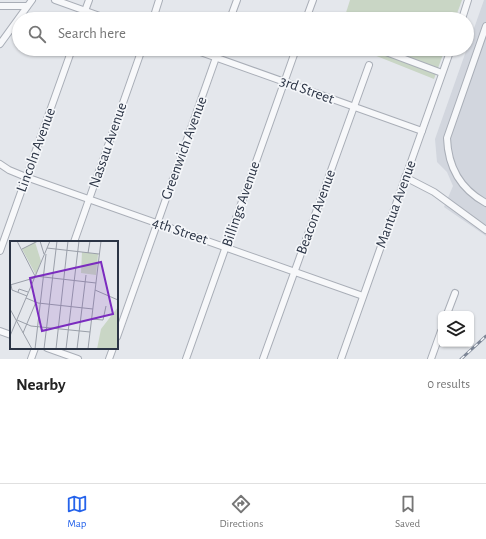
<!DOCTYPE html>
<html lang="en">
<head>
<meta charset="utf-8">
<style>
  :root { --surface:#fff; --page:#f6f6f6; --text:#222; --muted:#767676; --line:#e0e0e0; --accent:#2563eb }
  body { margin:0; font-family:"Alegreya Sans",sans-serif; background:var(--page); color:var(--text) }
  .controls { position:absolute; right:12px; bottom:12px; display:grid; overflow:hidden; border-radius:6px; box-shadow:0 1px 3px #0004 }
  .controls button { width:36px; height:36px; display:grid; place-items:center; padding:0; border:0; border-bottom:1px solid var(--line); background:var(--surface); color:var(--text); font:20px sans-serif }
  .list { margin:0; padding:0; list-style:none }
  h2 { display:flex; justify-content:space-between; align-items:center; height:52px; margin:0; padding:0 16px; font-size:17px }
  h2 small { font-size:13px; font-weight:400; color:var(--muted) }
  .icon { flex:none; width:22px; height:22px; fill:none; stroke:currentColor; stroke-width:2; stroke-linecap:round; stroke-linejoin:round }
  .map { position:relative; flex:none; width:486px; height:359px; overflow:hidden }
  .search { position:absolute; background:var(--surface); box-shadow:0 1px 3px #0004; left:12px; right:12px; top:12px; height:44px; display:flex; align-items:center; gap:10px; box-sizing:border-box; padding:0 14px; border-radius:22px; color:var(--muted); font-size:15px }
  .sheet { height:124px; background:var(--surface) }
  nav { display:flex; justify-content:space-around; align-items:center; box-sizing:border-box; height:56px; border-top:1px solid var(--line); background:var(--surface); font-size:11px; color:var(--muted) }
  nav a { display:grid; justify-items:center; gap:2px }
  nav .on { color:var(--accent) }
  .map>svg:first-child { display:block }
  .built { fill:#d2d6de }
  .green { fill:#c9d6c5 }
  .lines { fill:none; stroke-linecap:round; stroke-linejoin:round }
  .minor-casing { stroke:#a9aeb7; stroke-width:8 }
  .minor { stroke:#f7f8fa; stroke-width:6 }
  .rail-casing { stroke:#7d8696; stroke-width:3 }
  .rail { stroke:#f4f6f9; stroke-width:1.5; stroke-dasharray:4.5; stroke-linecap:butt }
  .labels { text-anchor:middle; dominant-baseline:central; stroke-width:3.5; stroke-linejoin:round; paint-order:stroke }
  .street-label { font-size:15px; fill:#2b3445; stroke:#f4f6f9 }
  .inset-road { fill:none; stroke:#9a9fa9; stroke-width:1 }
  .view { fill:#7b2cbf; fill-opacity:0.15; stroke:#7b2cbf; stroke-width:2 }
  .inset-edge { fill:none; stroke:#2b3445; stroke-width:2 }
</style>
</head>
<body>
<div class="map">
<svg width="486" height="359" viewBox="0 0 486 359">
  <rect width="100%" height="100%" fill="#e4e7ec"/>
  <!-- built -->
  <polygon class="built" points="484,0 486,0 486,236 444,207 453,186 447,172 437,162 435,139"/>
  <!-- green -->
  <g class="green">
    <polygon points="350,0 462,0 455,19 344,19"/>
    <polygon points="359,49 445,49 434,79"/>
  </g>
  <g class="lines">
    <defs>
      <g id="minor">
        <polyline points="55,0 108,19"/>
        <polyline points="0,6 27,6"/>
        <polyline points="82,19 89,0"/>
        <polyline points="153,19 159,0"/>
        <polyline points="230,19 237,0"/>
        <polyline points="306,19 313,0"/>
        <polyline points="462,19 468,0"/>
        <path d="M486,26L447,138C448,167 460,189 486,203"/>
        <polyline points="0,44 32,0"/>
        <polyline points="192,49 422,131"/>
        <polyline points="378,49 442,73"/>
        <polyline points="0,164 9,170 26,177 363,296"/>
        <polyline points="405,177 434,192 486,230"/>
        <polyline points="74,242 142,49"/>
        <polyline points="0,251 72,49"/>
        <polyline points="447,314 455,293"/>
        <polyline points="0,331 11,335"/>
        <polyline points="117,337 219,49"/>
        <polyline points="47,348 78,359"/>
        <polyline points="31,359 35,348"/>
        <polyline points="109,359 113,348"/>
        <polyline points="186,359 296,49"/>
        <polyline points="263,359 369,65"/>
        <polyline points="341,359 451,49"/>
        <polyline points="431,359 441,331"/>
      </g>
    </defs>
    <!-- minor casing -->
    <use href="#minor" class="minor-casing"/>
    <!-- minor -->
    <use href="#minor" class="minor"/>
    <defs>
      <polyline id="rail" points="461,359 486,336"/>
    </defs>
    <!-- rail casing -->
    <use href="#rail" class="rail-casing"/>
    <!-- rail -->
    <use href="#rail" class="rail"/>
  </g>
  <g class="labels">
    <!-- street labels -->
    <g class="street-label">
      <text transform="translate(307 90) rotate(20)">3rd Street</text>
      <text transform="translate(108 145) rotate(-71)">Nassau Avenue</text>
      <text transform="translate(184 148) rotate(-70)">Greenwich Avenue</text>
      <text transform="translate(36 150) rotate(-70)">Lincoln Avenue</text>
      <text transform="translate(241 204) rotate(-71)">Billings Avenue</text>
      <text transform="translate(396 204) rotate(-70)">Mantua Avenue</text>
      <text transform="translate(316 212) rotate(-70)">Beacon Avenue</text>
      <text transform="translate(180 231) rotate(19)">4th Street</text>
    </g>
  </g>
  <!-- overview -->
  <g transform="translate(10 241)">
    <rect width="108" height="108" fill="#e4e7ec"/>
    <path d="M25,1L31,20L26,34L12,8ZM72,11L88,13L86,34L71,32ZM108,66V108H87L91,88Z" fill="#c9d6c5"/>
    <path class="inset-road" d="M7,0L25,35L86,42M30,0L34,13M37,7L89,13M12,8L28,0M78,12L80,0M0,44L24,37M1,44L2,49L17,55M85,49L108,59M8,51L9,48L18,51M16,57L28,62L83,68M0,68L22,108M82,78L93,79L96,65M7,79L21,85L80,91M13,92L26,61M0,95L40,0M25,108L36,13M34,108L47,0M46,108L58,0M56,108L69,0M67,108L76,34M78,108L91,0"/>
    <path class="view" d="M91,21L103,73L32,90L20,37Z"/>
    <rect width="108" height="108" class="inset-edge"/>
  </g>
</svg>
<div class="controls">
<button><svg class="icon" aria-label="layers" viewBox="0 0 24 24"><path d="M12 4l9 5-9 5-9-5zM3 14l9 5 9-5"/></svg></button>
</div>
<div class="search"><svg class="icon" aria-label="search" viewBox="0 0 24 24"><circle cx="10" cy="10" r="6"/><path d="M15 15l6 6"/></svg>Search here</div>
</div>
<section class="sheet">
<h2>Nearby<small>0 results</small></h2>
<ul class="list">
</ul>
</section>
<nav>
<a class="on"><svg class="icon" aria-label="map" viewBox="0 0 24 24"><path d="M3 6l6-2 6 2 6-2v14l-6 2-6-2-6 2zM9 4v14M15 6v14"/></svg>Map</a>
<a><svg class="icon" aria-label="directions" viewBox="0 0 24 24"><path d="M12 3l9 9-9 9-9-9zM9 14v-3h6M13 9l2 2-2 2"/></svg>Directions</a>
<a><svg class="icon" aria-label="saved" viewBox="0 0 24 24"><path d="M7 4h10v16l-5-4-5 4z"/></svg>Saved</a>
</nav>
</body>
</html>
